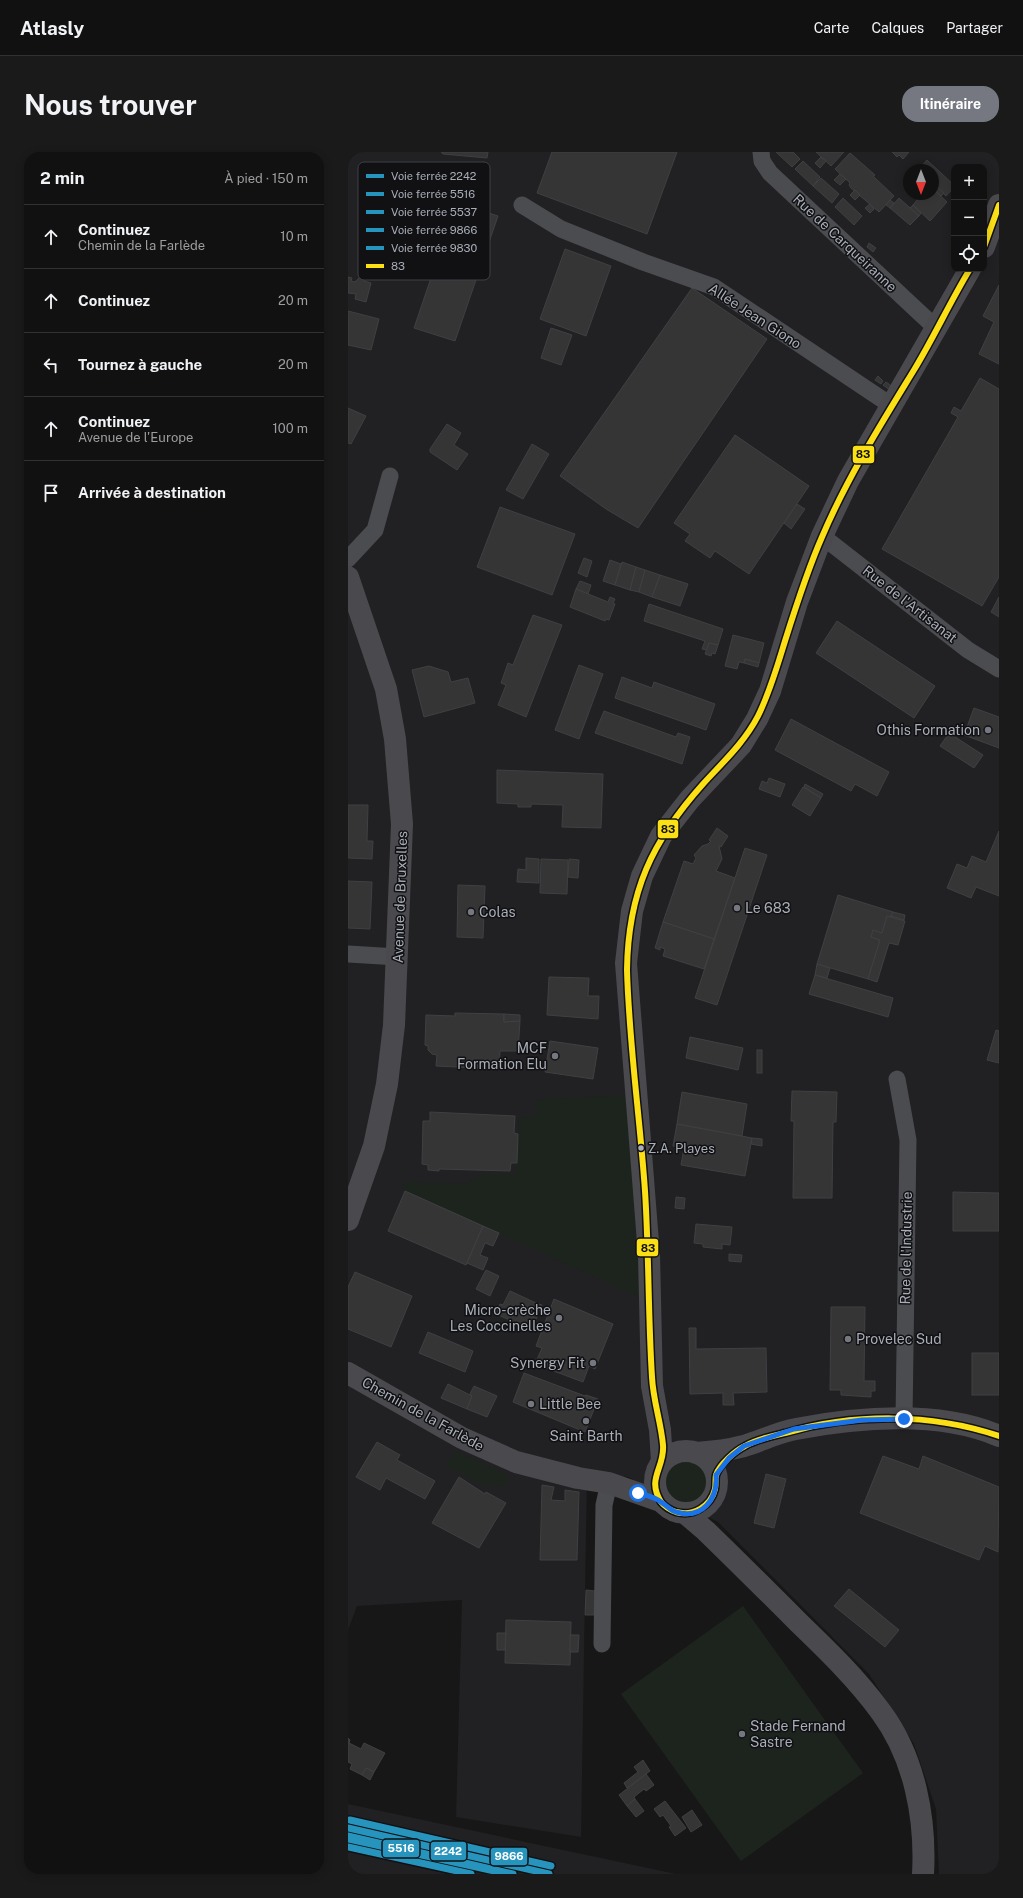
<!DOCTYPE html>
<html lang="fr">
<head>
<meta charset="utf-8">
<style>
  :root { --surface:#111; --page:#1a1a1a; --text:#f1f3f6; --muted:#9c9d9f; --line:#303131; --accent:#757880 }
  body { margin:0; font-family:"Public Sans",sans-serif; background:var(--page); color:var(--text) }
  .controls { position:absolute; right:12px; top:12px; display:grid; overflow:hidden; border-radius:8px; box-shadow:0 2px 10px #0003 }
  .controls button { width:36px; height:36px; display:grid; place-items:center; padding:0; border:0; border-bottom:1px solid var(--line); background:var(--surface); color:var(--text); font:20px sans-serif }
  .compass { position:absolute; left:555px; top:12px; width:36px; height:36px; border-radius:50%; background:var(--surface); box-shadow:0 2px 10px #0003; rotate:180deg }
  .stop { position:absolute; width:12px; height:12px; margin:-9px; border:3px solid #1a73e8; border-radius:50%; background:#fff }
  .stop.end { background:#1a73e8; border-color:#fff; box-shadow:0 1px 4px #0008 }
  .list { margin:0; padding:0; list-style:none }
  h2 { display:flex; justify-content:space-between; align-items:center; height:52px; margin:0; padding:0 16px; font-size:17px }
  h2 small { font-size:13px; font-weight:400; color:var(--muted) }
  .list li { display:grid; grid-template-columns:26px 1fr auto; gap:12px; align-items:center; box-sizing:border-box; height:64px; padding:0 16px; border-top:1px solid var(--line) }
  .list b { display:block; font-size:15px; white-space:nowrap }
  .list p { margin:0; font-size:13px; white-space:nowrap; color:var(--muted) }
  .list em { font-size:13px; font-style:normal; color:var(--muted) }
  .icon { flex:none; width:22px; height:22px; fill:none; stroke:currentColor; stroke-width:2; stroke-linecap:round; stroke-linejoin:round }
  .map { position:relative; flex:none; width:651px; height:1722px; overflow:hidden; border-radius:16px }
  header { display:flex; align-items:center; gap:24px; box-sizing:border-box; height:56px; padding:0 20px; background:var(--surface); border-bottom:1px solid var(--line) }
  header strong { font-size:19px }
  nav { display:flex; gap:22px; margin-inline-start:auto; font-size:14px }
  .intro { display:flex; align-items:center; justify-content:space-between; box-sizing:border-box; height:96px; padding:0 24px }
  h1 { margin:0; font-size:28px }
  .button { padding:10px 18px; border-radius:16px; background:var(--accent); color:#fff; font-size:14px; font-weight:700 }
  main { display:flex; gap:24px; padding:0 24px }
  aside { flex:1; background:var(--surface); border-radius:16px; box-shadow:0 2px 10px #0003 }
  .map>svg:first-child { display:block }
  .built { fill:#212123; fill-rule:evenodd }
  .green { fill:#1d241e }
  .building { fill:#353536; stroke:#3f4043 }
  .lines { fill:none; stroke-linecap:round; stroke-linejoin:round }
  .street { stroke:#4b4c50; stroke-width:17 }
  .secondary { stroke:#4a4a4e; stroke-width:22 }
  .bus-1-casing { stroke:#111113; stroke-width:9 }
  .bus-1 { stroke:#fce016; stroke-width:6 }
  .rail-1-casing { stroke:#111113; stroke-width:10 }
  .rail-2-casing { stroke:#111113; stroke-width:10 }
  .rail-3-casing { stroke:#111113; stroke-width:10 }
  .rail-4-casing { stroke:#111113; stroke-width:10 }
  .rail-5-casing { stroke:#111113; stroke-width:10 }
  .rail-1 { stroke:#2694bd; stroke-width:7 }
  .rail-2 { stroke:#2694bd; stroke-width:7 }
  .rail-3 { stroke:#2694bd; stroke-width:7 }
  .rail-4 { stroke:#2694bd; stroke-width:7 }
  .rail-5 { stroke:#2694bd; stroke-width:7 }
  .route { stroke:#1a73e8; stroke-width:5 }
  .poi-dot { fill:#757880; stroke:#111113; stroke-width:1.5 }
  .bus-dot { fill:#a8adb8; stroke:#111113; stroke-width:1.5 }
  .labels { text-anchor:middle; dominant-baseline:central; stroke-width:3; stroke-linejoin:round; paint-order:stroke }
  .bus-label { font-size:13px; fill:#a8adb8; stroke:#111113; text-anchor:start }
  .street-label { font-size:14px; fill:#a8adb8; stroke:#111113 }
  .poi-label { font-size:14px; fill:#a8adb8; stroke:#111113; text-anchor:start }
  .key { fill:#111113; stroke:#3e4045; stroke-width:1 }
  .key-label { font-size:11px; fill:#a8adb8 }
  .line-badge { stroke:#111113; stroke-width:1.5 }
  .badge-label { font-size:11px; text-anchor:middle; font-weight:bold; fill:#fff }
  .pale-badge-label { font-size:11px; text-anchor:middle; font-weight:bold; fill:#111 }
</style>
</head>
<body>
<header>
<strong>Atlasly</strong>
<nav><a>Carte</a><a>Calques</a><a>Partager</a></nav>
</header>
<div class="intro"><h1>Nous trouver</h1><a class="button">Itinéraire</a></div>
<main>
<aside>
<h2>2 min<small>À pied · 150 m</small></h2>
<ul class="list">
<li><svg class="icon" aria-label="ahead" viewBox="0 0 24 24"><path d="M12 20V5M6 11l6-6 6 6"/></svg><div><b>Continuez</b><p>Chemin de la Farlède</p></div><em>10 m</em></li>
<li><svg class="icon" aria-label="ahead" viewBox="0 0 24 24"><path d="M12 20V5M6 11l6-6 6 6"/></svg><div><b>Continuez</b></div><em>20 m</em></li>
<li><svg class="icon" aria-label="left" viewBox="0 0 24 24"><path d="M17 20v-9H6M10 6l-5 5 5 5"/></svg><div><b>Tournez à gauche</b></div><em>20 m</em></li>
<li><svg class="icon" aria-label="ahead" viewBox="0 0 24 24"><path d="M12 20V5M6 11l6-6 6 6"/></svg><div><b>Continuez</b><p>Avenue de l'Europe</p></div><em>100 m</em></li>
<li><svg class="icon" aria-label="arrive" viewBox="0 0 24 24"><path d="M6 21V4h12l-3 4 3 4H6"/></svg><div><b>Arrivée à destination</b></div></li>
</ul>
</aside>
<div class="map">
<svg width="651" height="1722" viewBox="0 0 651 1722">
  <rect width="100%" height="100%" fill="#171717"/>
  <!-- built -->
  <g class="built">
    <path d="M0,0H644L650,6L651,4V1722H591L588,1657L566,1592L521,1522L370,1370L280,1325L239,1319L233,1685L108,1665L114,1448L9,1454L0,1478ZM606,15H636V117H606ZM561,18H585V42H561Z"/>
    <polygon points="0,1652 328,1722 0,1722"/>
  </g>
  <!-- green -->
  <g class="green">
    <polygon points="280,943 293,1146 54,1037 57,1029 114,1032 127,1028 134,1022 168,1022 171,965 188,966 188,948"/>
    <polygon points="107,1299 158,1322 159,1333 137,1334 97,1314"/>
    <circle cx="338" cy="1330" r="31"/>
    <polygon points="395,1454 515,1621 393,1709 273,1542"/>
  </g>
  <!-- building -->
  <g class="building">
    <polygon points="93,0 140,0 139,6 95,2"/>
    <polygon points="204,0 329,0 299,82 189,41"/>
    <polygon points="428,0 445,0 452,7 444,15"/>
    <polygon points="468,0 496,0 483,14"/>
    <polygon points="544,0 561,0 555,7 551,3 549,5"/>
    <polygon points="502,1 527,23 525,24 546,44 531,60 503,36 501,33 502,31 487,17"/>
    <polygon points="473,5 478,9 472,16 467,11"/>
    <polygon points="579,8 606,33 606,35 598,44 585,32 585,18 570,18"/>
    <polygon points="455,9 472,25 465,34 447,17"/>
    <polygon points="492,22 498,27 492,33 486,28"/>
    <polygon points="473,26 491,42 484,51 465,34"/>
    <polygon points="588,34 596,41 593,44 585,37"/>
    <polygon points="585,37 599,50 582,69 565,53 574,42 585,42"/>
    <polygon points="507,38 512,43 507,48 502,43"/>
    <polygon points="95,46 150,64 107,189 66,176 101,73 87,69"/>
    <polygon points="495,46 514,64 506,73 487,55"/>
    <polygon points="551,46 571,64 562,73 542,56"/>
    <polygon points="542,48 546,51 542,56 538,53"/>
    <polygon points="522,52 526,57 522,61 517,56"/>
    <polygon points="565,53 573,61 571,64 562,56"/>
    <polygon points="521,91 528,96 525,100 519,95"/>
    <polygon points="217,97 263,114 238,184 192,167"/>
    <polygon points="0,125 4,126 3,129 7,130 12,125 17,125 16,129 23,131 18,150 7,147 8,142 0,141"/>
    <polygon points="651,133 651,212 631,202 646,170 635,164"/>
    <polygon points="344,136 419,187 290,376 258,357 212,324"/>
    <polygon points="0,159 31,167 23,198 0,193"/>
    <polygon points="203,176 224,183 213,213 193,206"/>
    <polygon points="530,224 535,229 533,232 527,228"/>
    <polygon points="632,226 651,237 651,425 634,454 534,397 610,265 603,261 606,255 613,259"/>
    <polygon points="538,230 545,235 543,239 535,233"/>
    <polygon points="0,256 18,264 3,292 0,291"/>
    <polygon points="99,272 113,281 106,293 120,302 109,318 82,300 82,297"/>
    <polygon points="387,283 461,334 401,422 367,399 362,406 337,389 342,382 326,371"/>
    <polygon points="184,292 201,302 175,347 158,338"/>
    <polygon points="449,352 457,357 443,377 436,371"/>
    <polygon points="152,355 227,382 204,443 129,415"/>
    <polygon points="236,406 244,409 239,425 230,421"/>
    <polygon points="262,408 273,412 267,433 255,429"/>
    <polygon points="274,410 288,415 282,438 267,433"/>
    <polygon points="288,415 297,418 291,440 282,438"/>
    <polygon points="297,418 312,423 304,445 291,440"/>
    <polygon points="312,423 340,432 332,454 304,445"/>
    <polygon points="232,429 243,433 240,442 228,437"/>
    <polygon points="228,437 260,450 262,445 267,447 265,451 267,452 261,468 258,467 257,469 222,455"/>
    <polygon points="651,445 651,465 643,460"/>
    <polygon points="301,452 375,477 370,493 361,491 359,498 354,497 357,489 296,469"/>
    <polygon points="185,463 214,473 178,565 150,553 158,533 153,531 160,511 165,513"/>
    <polygon points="489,469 587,534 566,566 468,501"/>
    <polygon points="385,483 416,491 411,511 397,507 396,511 391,510 389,517 377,514"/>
    <polygon points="361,491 370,493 367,502 364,501 363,504 357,502"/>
    <polygon points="397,507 411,511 410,515 396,511"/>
    <polygon points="231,513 255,522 231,587 207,578"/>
    <polygon points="81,514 100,520 103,530 120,526 127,551 76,565 64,518"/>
    <polygon points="274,525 304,536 306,530 367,552 358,578 267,546"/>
    <polygon points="626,556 651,565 651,596 616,583"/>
    <polygon points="256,559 328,585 330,581 342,585 334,612 247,581"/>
    <polygon points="443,567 541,620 529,644 507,632 503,639 427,598"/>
    <polygon points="601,581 635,603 626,616 592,594"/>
    <polygon points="149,618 255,622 253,676 214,675 215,653 183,652 183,655 170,655 170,652 149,651"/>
    <polygon points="421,626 437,632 432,645 411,637 414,629 419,631"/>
    <polygon points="457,632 475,642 473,646 456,635"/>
    <polygon points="455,635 473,646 462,664 444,653"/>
    <polygon points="0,653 20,653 19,689 25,689 24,707 0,706"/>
    <polygon points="369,676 380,684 373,695 371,694 374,707 368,719 387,726 366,787 315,770 336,709 345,712 348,706 346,703 354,694 360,692 363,689 361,688"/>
    <polygon points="651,679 651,744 628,735 623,746 599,736 609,712 619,716 624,704 638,710"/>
    <polygon points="397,696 419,703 369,853 347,846"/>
    <polygon points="178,706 191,707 191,731 169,730 170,717 178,718"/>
    <polygon points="193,707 220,708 219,742 192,741"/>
    <polygon points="221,707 231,708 230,726 220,725"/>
    <polygon points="0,729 24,730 22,777 0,776"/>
    <polygon points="110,733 137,734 135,786 109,785"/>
    <polygon points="490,743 545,760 543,765 539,764 534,781 525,778 523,785 532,788 520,827 469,812"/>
    <polygon points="545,760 557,763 556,768 543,764"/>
    <polygon points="539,764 557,769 550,793 541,791 529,830 520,827 532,788 523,785 525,778 534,781"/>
    <polygon points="315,770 366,787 356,817 315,804 317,797 312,795 312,798 307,796"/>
    <polygon points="469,812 482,816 479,826 467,823"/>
    <polygon points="467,823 545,846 540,865 461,842"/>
    <polygon points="201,825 241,826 240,844 251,844 250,867 199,863"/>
    <polygon points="107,861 156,862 156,870 172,869 170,899 152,899 151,917 88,914 89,903 84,902 80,898 80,894 77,893 78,863 107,864"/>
    <polygon points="156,862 172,863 172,869 156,870"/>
    <polygon points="648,878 651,879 651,911 639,908"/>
    <polygon points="342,885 395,896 390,918 338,906"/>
    <polygon points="202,889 250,896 245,927 197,920"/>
    <rect x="409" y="898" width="5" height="23"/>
    <polygon points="444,939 489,940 488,970 485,970 484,1046 445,1046 446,969 443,969"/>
    <polygon points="334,940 399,952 394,984 329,972"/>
    <polygon points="82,960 167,964 166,981 170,982 169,1011 163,1011 162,1019 91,1017 91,1019 80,1018 80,1013 74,1012 75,969 82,969"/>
    <polygon points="329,972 404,986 397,1024 333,1013 336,996 325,994"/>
    <polygon points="404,986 414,987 414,994 403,992"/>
    <polygon points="57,1039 135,1074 118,1113 40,1079"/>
    <polygon points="605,1040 651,1041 651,1079 605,1079"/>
    <polygon points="328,1045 337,1046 336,1057 327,1056"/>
    <polygon points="348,1072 384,1075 382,1093 374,1092 374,1097 355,1095 355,1092 346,1091"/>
    <polygon points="135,1074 151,1081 145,1094 137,1091 132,1103 140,1106 135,1118 119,1111"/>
    <polygon points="381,1102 394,1103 393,1110 381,1109"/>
    <polygon points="138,1118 151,1124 142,1144 128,1137"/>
    <polygon points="7,1120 64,1144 43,1195 0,1177 0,1135"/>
    <polygon points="162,1139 188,1151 182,1164 188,1167 182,1177 148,1162 152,1152 155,1153"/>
    <polygon points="206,1147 265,1172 247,1217 241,1214 235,1230 187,1212 194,1196 188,1194"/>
    <polygon points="188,1151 194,1153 188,1167 182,1164"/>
    <polygon points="483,1155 517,1155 516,1229 527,1229 527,1239 523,1239 523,1245 493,1243 493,1238 482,1238"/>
    <polygon points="341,1176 348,1176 348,1197 418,1196 419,1240 385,1241 386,1253 375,1253 375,1241 342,1242"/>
    <polygon points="80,1180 125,1199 117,1220 71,1201"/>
    <rect x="624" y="1201" width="27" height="42"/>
    <polygon points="176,1221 237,1244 238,1243 250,1247 237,1280 165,1250"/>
    <polygon points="100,1232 124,1244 119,1257 93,1246"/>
    <polygon points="126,1234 149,1244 139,1265 119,1257 124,1244 122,1242"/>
    <polygon points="29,1290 52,1303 49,1308 87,1329 77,1347 38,1326 32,1338 8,1325"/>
    <polygon points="535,1304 571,1317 575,1304 651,1335 650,1400 637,1394 631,1408 512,1361"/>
    <polygon points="418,1322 438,1327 426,1376 406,1371"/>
    <polygon points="111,1325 137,1342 138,1340 158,1351 131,1396 84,1371"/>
    <polygon points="194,1333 206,1335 203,1348 217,1349 217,1338 231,1340 229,1408 192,1408"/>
    <polygon points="501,1437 551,1478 537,1495 486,1454"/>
    <polygon points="238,1438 247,1439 246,1463 237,1463"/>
    <polygon points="158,1468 223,1470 222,1513 157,1511"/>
    <polygon points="149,1481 158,1481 157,1498 149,1498"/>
    <polygon points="222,1483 231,1483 230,1500 222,1500"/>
    <polygon points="0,1586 2,1588 1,1591 13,1597 16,1591 37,1601 26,1620 18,1616 14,1623 2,1617 4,1612 0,1610"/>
    <polygon points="295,1608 302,1619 279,1636 276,1631 290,1620 286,1615"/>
    <polygon points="18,1616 26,1620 22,1628 14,1623"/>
    <polygon points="298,1622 306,1633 298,1639 296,1637 286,1645 287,1647 279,1654 271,1643"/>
    <polygon points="287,1647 296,1659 288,1665 279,1654"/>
    <polygon points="317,1649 338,1676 327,1684 321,1675 323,1674 315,1663 312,1665 306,1657"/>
    <polygon points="344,1658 354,1673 343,1680 334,1665"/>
  </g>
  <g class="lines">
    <!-- street -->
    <g class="street">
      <polyline points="413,0 414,9 422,21 589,177"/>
      <polyline points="174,53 213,77 295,110 366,135 544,254"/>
      <polyline points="474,384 620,498 651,517"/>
      <polyline points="0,407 27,378 42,324"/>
      <polyline points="0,802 50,805"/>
      <polyline points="549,927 560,988 556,1267"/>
      <polyline points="254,1492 256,1353 261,1331"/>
    </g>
    <!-- secondary -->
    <g class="secondary">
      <polyline points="636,95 651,53"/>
      <polyline points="0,425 38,537 47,587 54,672 46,873 39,932 26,994 0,1068"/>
      <polyline points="0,1221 114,1286 168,1310 230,1326 261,1331 312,1349"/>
      <circle cx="338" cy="1330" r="31"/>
      <path d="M348,1301C364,1300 381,1298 396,1294C413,1289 430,1280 448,1277C509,1265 592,1258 651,1284"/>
      <polyline points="314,1310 312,1278 304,1234 301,1103 278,811 284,759 294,724 313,684 342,647 393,593 409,567 422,539 449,450 474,384 500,329 622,117"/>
      <path d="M337,1361L358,1379C389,1409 420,1440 451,1471C480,1499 509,1527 533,1560C567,1606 578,1667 575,1722"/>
    </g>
    <defs>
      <g id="bus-1">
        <polyline points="636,95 651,53"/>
        <path d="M622,117C602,150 586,185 566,218C533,272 499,326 474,385C459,419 448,454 437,489C429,515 422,540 410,564C396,591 375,610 355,632C304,689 280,740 279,818C281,892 292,966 297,1039C301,1101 300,1163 304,1225C305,1248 313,1270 315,1293C317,1316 298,1326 313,1350C317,1355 322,1358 328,1360C345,1365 363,1354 367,1337C368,1332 367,1327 368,1323C372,1312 387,1299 397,1294C409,1287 424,1284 437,1281C506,1261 583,1261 651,1284"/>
      </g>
    </defs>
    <!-- bus-1 casing -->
    <use href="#bus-1" class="bus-1-casing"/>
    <!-- bus-1 -->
    <use href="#bus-1" class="bus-1"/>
    <defs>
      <polyline id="rail-1" points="0,1676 201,1722"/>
      <polyline id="rail-2" points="0,1684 165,1722"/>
      <polyline id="rail-3" points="0,1687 160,1722"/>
      <polyline id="rail-4" points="2,1668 203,1714"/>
      <polyline id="rail-5" points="0,1695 123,1722"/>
    </defs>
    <!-- rail-1 casing -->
    <use href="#rail-1" class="rail-1-casing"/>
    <!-- rail-2 casing -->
    <use href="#rail-2" class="rail-2-casing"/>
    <!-- rail-3 casing -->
    <use href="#rail-3" class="rail-3-casing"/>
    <!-- rail-4 casing -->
    <use href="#rail-4" class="rail-4-casing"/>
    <!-- rail-5 casing -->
    <use href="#rail-5" class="rail-5-casing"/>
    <!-- rail-1 -->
    <use href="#rail-1" class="rail-1"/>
    <!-- rail-2 -->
    <use href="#rail-2" class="rail-2"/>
    <!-- rail-3 -->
    <use href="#rail-3" class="rail-3"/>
    <!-- rail-4 -->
    <use href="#rail-4" class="rail-4"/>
    <!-- rail-5 -->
    <use href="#rail-5" class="rail-5"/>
  </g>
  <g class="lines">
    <!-- route -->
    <path class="route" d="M290,1341C297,1343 307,1345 313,1350C318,1353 322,1358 328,1360C354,1368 370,1347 368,1323L381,1306L396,1294L446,1277L514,1268L556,1267"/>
  </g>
  <!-- markers -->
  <g class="poi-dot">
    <circle cx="640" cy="578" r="4"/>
    <circle cx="389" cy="756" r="4"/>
    <circle cx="123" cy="760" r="4"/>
    <circle cx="207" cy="904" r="4"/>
    <circle cx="211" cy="1166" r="4"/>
    <circle cx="500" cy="1187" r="4"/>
    <circle cx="245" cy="1211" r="4"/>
    <circle cx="183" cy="1252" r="4"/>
    <circle cx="238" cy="1269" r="4"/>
    <circle cx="394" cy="1582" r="4"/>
  </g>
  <circle class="bus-dot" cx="293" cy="996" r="3.5"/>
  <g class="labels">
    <!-- bus labels -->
    <g class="bus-label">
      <text x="300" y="996">Z.A. Playes</text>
    </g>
    <!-- street labels -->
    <g class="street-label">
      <text transform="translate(497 91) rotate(43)">Rue de Carqueiranne</text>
      <text transform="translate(407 164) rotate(33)">Allée Jean Giono</text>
      <text transform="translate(562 452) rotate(38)">Rue de l'Artisanat</text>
      <text transform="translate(52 745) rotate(-88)">Avenue de Bruxelles</text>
      <text transform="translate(558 1096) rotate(-89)">Rue de l'Industrie</text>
      <text transform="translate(75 1262) rotate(29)">Chemin de la Farlède</text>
    </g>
    <!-- poi labels -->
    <g class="poi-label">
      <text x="632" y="578" text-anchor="end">Othis Formation</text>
      <text x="397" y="756">Le 683</text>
      <text x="131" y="760">Colas</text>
      <text x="199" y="896" text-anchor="end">MCF<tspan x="199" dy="16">Formation Elu</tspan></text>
      <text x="203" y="1158" text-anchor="end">Micro-crèche<tspan x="203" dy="16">Les Coccinelles</tspan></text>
      <text x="508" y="1187">Provelec Sud</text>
      <text x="237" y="1211" text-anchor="end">Synergy Fit</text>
      <text x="191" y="1252">Little Bee</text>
      <text x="238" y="1284" text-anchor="middle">Saint Barth</text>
      <text x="402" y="1574">Stade Fernand<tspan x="402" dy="16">Sastre</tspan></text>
    </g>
  </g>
  <!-- legend -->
  <rect x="10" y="10" width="132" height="118" rx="6" class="key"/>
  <rect x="18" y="22" width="18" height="4" fill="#2694bd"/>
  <rect x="18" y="40" width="18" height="4" fill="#2694bd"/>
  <rect x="18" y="58" width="18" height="4" fill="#2694bd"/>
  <rect x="18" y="76" width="18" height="4" fill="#2694bd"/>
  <rect x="18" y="94" width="18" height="4" fill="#2694bd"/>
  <rect x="18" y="112" width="18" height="4" fill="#fce016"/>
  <g class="key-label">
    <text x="43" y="28">Voie ferrée 2242</text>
    <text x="43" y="46">Voie ferrée 5516</text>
    <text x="43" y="64">Voie ferrée 5537</text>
    <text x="43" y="82">Voie ferrée 9866</text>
    <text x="43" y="100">Voie ferrée 9830</text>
    <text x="43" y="118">83</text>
  </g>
  <g class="line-badge">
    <rect x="504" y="293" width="23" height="19" rx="4" fill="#fce016"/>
    <rect x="309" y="667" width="22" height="20" rx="4" fill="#fce016"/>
    <rect x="288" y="1086" width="23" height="19" rx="4" fill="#fce016"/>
    <rect x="34" y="1687" width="38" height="19" rx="4" fill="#2694bd"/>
    <rect x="82" y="1689" width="37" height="20" rx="4" fill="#2694bd"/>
    <rect x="142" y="1695" width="38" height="19" rx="4" fill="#2694bd"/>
  </g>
  <g class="badge-label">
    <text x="53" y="1700">5516</text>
    <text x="100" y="1703">2242</text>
    <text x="161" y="1708">9866</text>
  </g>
  <g class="pale-badge-label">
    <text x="515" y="306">83</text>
    <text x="320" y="681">83</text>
    <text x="300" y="1100">83</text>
  </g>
</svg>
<div class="controls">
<button>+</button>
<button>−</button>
<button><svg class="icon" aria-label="locate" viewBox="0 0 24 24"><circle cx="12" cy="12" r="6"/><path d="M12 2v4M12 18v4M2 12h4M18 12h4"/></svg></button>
</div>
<svg class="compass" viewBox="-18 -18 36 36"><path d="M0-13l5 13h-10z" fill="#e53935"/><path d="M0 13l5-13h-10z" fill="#9c9d9f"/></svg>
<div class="stop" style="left:290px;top:1341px"></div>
<div class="stop end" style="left:556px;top:1267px"></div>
</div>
</main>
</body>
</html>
